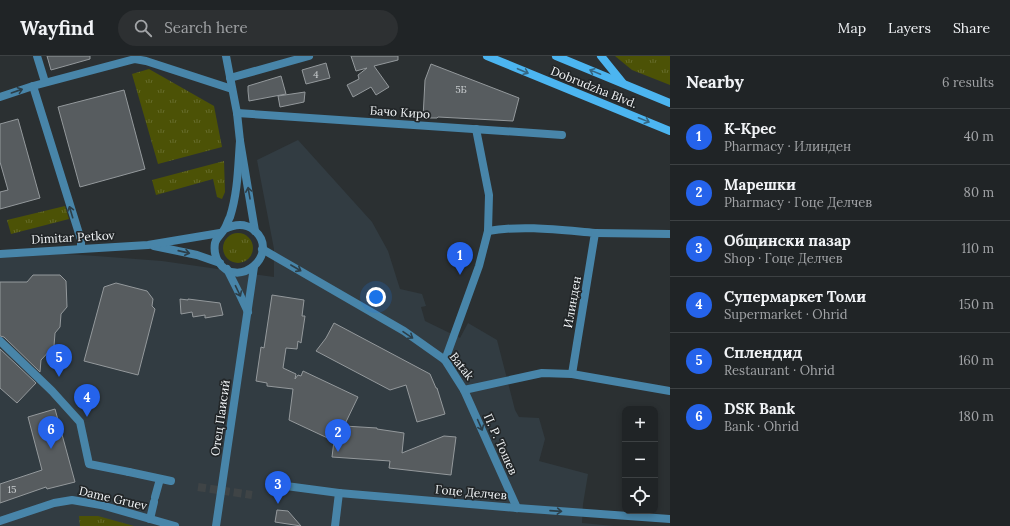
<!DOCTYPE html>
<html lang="en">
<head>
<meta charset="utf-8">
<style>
  :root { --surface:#202426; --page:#2d3032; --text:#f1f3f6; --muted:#a2a4a7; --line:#3d4143; --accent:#2563eb }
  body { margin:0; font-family:Lora,serif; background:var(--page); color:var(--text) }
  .controls { position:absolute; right:12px; bottom:12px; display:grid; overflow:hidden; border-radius:8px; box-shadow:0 2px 6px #0003 }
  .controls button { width:36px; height:36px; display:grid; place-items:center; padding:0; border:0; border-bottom:1px solid var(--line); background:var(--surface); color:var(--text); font:20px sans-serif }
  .you { position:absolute; left:376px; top:241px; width:14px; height:14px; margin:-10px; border:3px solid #fff; border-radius:50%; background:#1a73e8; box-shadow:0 0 0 6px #1a73e833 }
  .badge { display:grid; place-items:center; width:26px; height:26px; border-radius:50%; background:var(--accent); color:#fff; font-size:13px; font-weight:700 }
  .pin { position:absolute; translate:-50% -33px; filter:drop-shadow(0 1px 2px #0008) }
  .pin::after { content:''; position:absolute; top:21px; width:14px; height:12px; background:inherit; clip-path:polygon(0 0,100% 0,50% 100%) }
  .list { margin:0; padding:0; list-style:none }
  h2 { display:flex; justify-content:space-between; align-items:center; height:52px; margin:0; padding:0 16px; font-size:17px }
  h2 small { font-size:13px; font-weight:400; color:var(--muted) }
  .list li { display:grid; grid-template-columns:26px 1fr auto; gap:12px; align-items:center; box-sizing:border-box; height:56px; padding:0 16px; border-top:1px solid var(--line) }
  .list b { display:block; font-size:15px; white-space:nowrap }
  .list p { margin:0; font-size:13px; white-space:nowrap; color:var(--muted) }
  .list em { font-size:13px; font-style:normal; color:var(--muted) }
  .icon { flex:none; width:22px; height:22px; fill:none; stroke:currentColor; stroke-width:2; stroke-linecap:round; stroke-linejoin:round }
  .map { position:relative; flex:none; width:670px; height:470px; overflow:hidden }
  header { display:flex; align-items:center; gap:24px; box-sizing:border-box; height:56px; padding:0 20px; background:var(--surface); border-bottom:1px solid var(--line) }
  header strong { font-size:19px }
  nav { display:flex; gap:22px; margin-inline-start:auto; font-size:14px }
  .search { width:280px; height:36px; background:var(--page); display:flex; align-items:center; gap:10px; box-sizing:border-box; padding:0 14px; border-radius:22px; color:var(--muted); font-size:15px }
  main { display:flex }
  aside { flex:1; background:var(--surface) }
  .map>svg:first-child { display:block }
  .built { fill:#323c42 }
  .grass { fill:url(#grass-tufts) }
  .building { fill:#575c5f; stroke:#94999c }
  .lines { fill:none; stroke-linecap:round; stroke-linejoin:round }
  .pedestrian-tunnel { stroke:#3f4446; stroke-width:8; stroke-dasharray:8 4; stroke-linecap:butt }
  .service { stroke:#4885a9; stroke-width:8 }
  .pedestrian { stroke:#4885a9; stroke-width:8 }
  .minor { stroke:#4885a9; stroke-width:8 }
  .tertiary { stroke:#4885a9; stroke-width:8 }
  .secondary { stroke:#4cb5f0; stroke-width:8 }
  .oneway { stroke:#356682 }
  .oneway2 { stroke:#2c3e48 }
  .labels { text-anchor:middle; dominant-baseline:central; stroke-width:3.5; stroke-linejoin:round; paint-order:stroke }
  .number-label { font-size:10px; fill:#caced0 }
  .street-label { font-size:12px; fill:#f1f4f6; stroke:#222628 }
</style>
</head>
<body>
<header>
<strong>Wayfind</strong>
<div class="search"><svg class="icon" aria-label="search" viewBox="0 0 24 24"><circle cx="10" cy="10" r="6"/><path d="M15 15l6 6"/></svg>Search here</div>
<nav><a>Map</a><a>Layers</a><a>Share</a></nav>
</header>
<main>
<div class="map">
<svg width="670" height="470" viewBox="0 0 670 470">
  <defs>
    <pattern id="grass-tufts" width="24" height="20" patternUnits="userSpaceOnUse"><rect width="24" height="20" fill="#4c5206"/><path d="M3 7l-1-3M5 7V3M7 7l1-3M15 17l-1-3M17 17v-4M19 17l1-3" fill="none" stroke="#666c2b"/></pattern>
  </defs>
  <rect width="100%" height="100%" fill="#2b3032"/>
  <!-- built -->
  <polygon class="built" points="298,84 372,166 388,195 400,233 422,238 426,250 421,251 425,265 460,282 468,267 497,284 515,354 519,361 539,362 545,383 539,405 588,418 583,448 582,467 614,470 0,470 0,202 63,198 96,200 162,205 274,221 274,193 257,104"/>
  <!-- grass -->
  <g class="grass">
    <polygon points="615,0 670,0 670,29 632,14"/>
    <polygon points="149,13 214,50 222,91 158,108 132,18"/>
    <polygon points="224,105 225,136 222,143 217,141 213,123 156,139 152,124"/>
    <polygon points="65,150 69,163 11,178 7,164"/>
    <circle cx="238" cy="192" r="15"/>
    <polygon points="79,460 98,460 134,470 80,470"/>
  </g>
  <!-- building -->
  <g class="building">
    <polygon points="47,0 90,0 90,3 51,14"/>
    <polygon points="351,0 398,0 398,4 374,10 389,31 376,39 371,31 353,41 347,29 359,23 358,19 367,12 356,15"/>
    <polygon points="326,7 330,22 306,28 302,14"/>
    <polygon points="431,8 519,42 513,65 438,61 437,62 423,62 425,24"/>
    <polygon points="281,20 286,38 249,45 248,35 248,30"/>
    <polygon points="124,34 145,113 80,131 58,51"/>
    <polygon points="305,36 304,46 280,51 278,40"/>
    <polygon points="18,63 40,142 0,153 0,136 8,134 0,106 0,68"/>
    <polygon points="33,219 60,219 66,225 67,251 61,258 60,271 55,277 54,290 41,304 40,316 4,281 0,280 0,226 27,226"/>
    <polygon points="116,227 147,235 153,243 152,250 155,253 138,319 84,305 104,231"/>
    <polygon points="272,239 304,244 302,260 305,260 301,287 298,285 297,293 286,292 283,312 296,318 295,323 298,319 301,320 303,315 358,341 344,370 377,372 377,373 404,377 402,397 444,380 456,381 451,419 389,412 390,405 332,401 334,385 289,364 293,333 267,330 267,327 256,325 261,291 264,292"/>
    <polygon points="180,243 188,244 188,243 220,247 223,259 205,262 205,259 193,261 192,256 181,258"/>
    <polygon points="334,267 430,318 436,332 437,332 445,358 417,366 406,329 390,334 316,295 326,282"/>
    <polygon points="0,293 36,327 17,347 0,332"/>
    <polygon points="55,353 75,426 47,433 46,431 0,447 0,428 42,414 28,361"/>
    <polygon points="277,454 288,455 301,470 275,466"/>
  </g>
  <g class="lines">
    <!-- pedestrian-tunnel -->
    <polyline class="pedestrian-tunnel" points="198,431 252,439"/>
    <!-- service -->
    <g class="service">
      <polyline points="33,30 81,184 81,193"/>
      <polyline points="335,470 339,437"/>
    </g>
    <!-- pedestrian -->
    <g class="pedestrian">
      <polyline points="129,416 171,425"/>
      <polyline points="271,428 339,437"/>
      <polyline points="155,441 160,423"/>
      <polyline points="150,463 154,446"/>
    </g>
    <!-- minor -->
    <g class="minor">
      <polyline points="37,0 45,26"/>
      <polyline points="230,22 309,0"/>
      <polyline points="0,41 33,30 135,3 146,5 232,33"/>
      <polyline points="237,57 562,79"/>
      <path d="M488,175C524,169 560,174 595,177L572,318"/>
      <polyline points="595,177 670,178"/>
      <polyline points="154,190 197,199 220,207"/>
      <polyline points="262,193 404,275 445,304 464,334 517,452"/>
      <polyline points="0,198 148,189 220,177"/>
      <polyline points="0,285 52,335 80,366 89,408 129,416"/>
      <polyline points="445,304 479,210 488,175 489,139 476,73"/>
      <polyline points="464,334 542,317 572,318 670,335"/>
      <polyline points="339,437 517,452 670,463"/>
      <polyline points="0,465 54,447 72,444 101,449 175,470"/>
    </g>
    <!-- tertiary -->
    <g class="tertiary">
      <polyline points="226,0 237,57 240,85 255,175"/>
      <path d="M225,173C235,168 245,167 254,174C282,198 237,236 218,205C215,200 214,193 215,187C217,180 222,178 225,172C227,169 228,164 230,161C238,136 238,110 240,85"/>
      <polyline points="227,213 240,239 248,256"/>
      <polyline points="216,470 254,211"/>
    </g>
    <!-- secondary -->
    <g class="secondary">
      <polyline points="487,0 670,75"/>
      <polyline points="556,0 670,47"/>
      <polyline points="601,0 622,26"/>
    </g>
  </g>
  <!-- one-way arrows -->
  <defs><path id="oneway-shaft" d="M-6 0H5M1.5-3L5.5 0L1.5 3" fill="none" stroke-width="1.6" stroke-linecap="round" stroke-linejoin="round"/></defs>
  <g class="oneway">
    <use href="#oneway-shaft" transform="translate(523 15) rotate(23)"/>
    <use href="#oneway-shaft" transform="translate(595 16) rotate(-158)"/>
    <use href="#oneway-shaft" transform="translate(644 64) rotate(22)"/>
  </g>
  <g class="oneway2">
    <use href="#oneway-shaft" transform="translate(17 35) rotate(-19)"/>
    <use href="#oneway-shaft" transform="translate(249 137) rotate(-100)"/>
    <use href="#oneway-shaft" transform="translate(71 156) rotate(-107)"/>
    <use href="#oneway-shaft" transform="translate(184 196) rotate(13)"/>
    <use href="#oneway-shaft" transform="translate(296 212) rotate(30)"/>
    <use href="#oneway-shaft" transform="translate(238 235) rotate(64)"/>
    <use href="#oneway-shaft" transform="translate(408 279) rotate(34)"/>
    <use href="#oneway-shaft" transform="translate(480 369) rotate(66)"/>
    <use href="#oneway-shaft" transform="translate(556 455) rotate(4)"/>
  </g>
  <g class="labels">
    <!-- number labels -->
    <g class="number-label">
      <text x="316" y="18">4</text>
      <text x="461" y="33">5Б</text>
      <text x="12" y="433">15</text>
    </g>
    <!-- street labels -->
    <g class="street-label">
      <text transform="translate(594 31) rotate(22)">Dobrudzha Blvd.</text>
      <text transform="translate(400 56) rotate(4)">Бачо Киро</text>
      <text transform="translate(73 181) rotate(-3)">Dimitar Petkov</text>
      <text transform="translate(572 246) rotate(-80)">Илинден</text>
      <text transform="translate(462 310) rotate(52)">Batak</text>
      <text transform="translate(220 362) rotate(-82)">Отец Паисий</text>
      <text transform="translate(501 388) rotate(66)">П. Р. Тошев</text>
      <text transform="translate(471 436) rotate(5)">Гоце Делчев</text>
      <text transform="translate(113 442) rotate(13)">Dame Gruev</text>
    </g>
  </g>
</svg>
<div class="controls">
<button>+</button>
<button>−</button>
<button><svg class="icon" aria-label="locate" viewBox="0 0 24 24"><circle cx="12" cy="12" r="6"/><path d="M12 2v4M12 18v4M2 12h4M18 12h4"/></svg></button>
</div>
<div class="you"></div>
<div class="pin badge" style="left:460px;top:219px">1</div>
<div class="pin badge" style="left:338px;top:396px">2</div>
<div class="pin badge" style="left:278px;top:448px">3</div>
<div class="pin badge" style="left:87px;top:361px">4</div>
<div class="pin badge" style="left:59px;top:321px">5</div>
<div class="pin badge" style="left:51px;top:393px">6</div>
</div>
<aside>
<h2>Nearby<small>6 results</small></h2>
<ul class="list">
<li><span class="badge">1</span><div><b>К-Крес</b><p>Pharmacy · Илинден</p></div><em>40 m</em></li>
<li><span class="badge">2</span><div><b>Марешки</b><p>Pharmacy · Гоце Делчев</p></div><em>80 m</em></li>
<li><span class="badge">3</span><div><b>Общински пазар</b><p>Shop · Гоце Делчев</p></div><em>110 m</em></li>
<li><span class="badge">4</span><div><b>Супермаркет Томи</b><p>Supermarket · Ohrid</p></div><em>150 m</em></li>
<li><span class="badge">5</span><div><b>Сплендид</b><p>Restaurant · Ohrid</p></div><em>160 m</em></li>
<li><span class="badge">6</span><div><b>DSK Bank</b><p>Bank · Ohrid</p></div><em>180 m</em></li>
</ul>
</aside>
</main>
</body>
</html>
